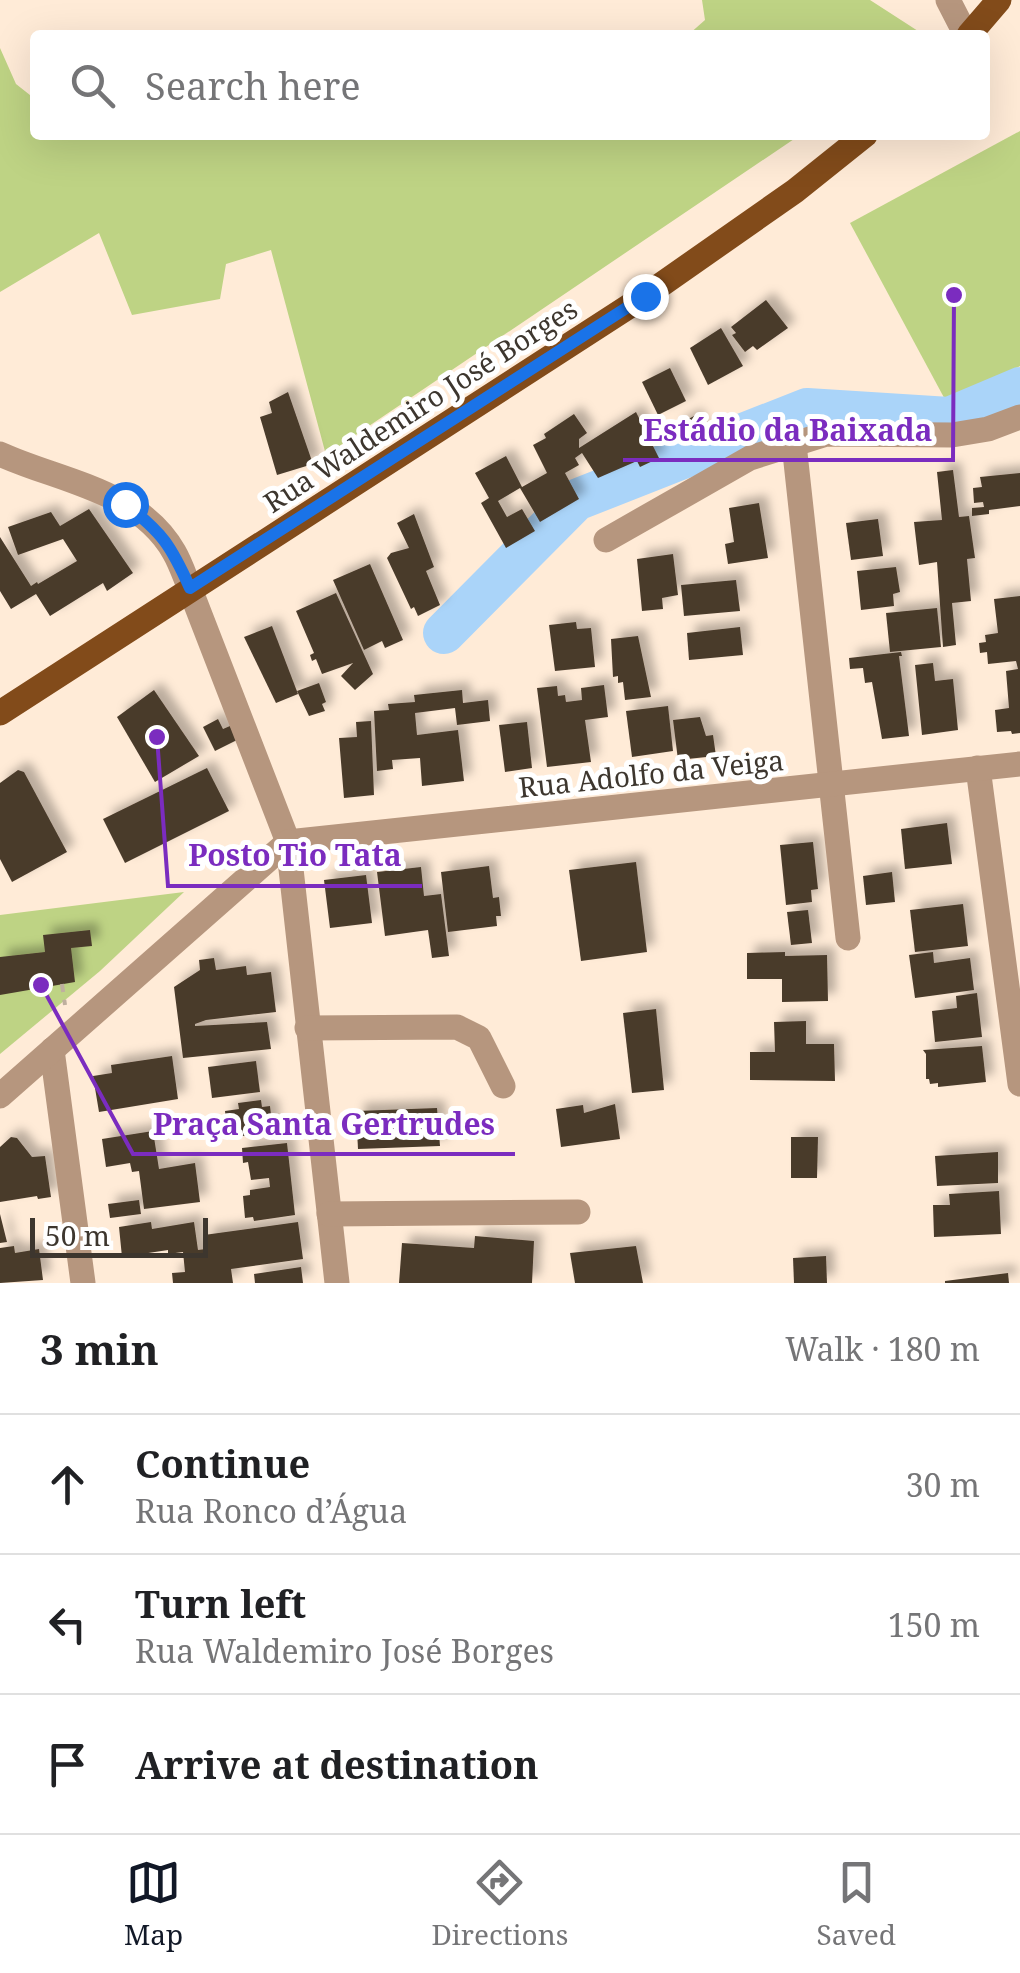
<!DOCTYPE html>
<html lang="en">
<head>
<meta charset="utf-8">
<style>
  :root { --surface:#fff; --page:#f6f6f6; --text:#202124; --muted:#757577; --line:#e0e0e0; --accent:#111827 }
  body { margin:0; font-family:"Noto Serif",serif; background:var(--page); color:var(--text) }
  .scale { position:absolute; left:30px; bottom:25px; width:178px; box-sizing:border-box; padding-left:10px; border:5px solid #3d362e; border-top:0; font-size:28px; line-height:35px; white-space:nowrap; color:#3d362e; -webkit-text-stroke:8px #fff; paint-order:stroke }
  .stop { position:absolute; width:30px; height:30px; margin:-22px; border:8px solid #1a73e8; border-radius:50%; background:#fff }
  .stop.end { background:#1a73e8; border-color:#fff; box-shadow:0 2px 10px #0008 }
  .list { margin:0; padding:0; list-style:none }
  h2 { display:flex; justify-content:space-between; align-items:center; height:130px; margin:0; padding:0 40px; font-size:42px }
  h2 small { font-size:32px; font-weight:400; color:var(--muted) }
  .list li { display:grid; grid-template-columns:65px 1fr auto; gap:30px; align-items:center; box-sizing:border-box; height:140px; padding:0 40px; border-top:2px solid var(--line) }
  .list b { display:block; font-size:38px; white-space:nowrap }
  .list p { margin:0; font-size:32px; white-space:nowrap; color:var(--muted) }
  .list em { font-size:32px; font-style:normal; color:var(--muted) }
  .icon { flex:none; width:55px; height:55px; fill:none; stroke:currentColor; stroke-width:2; stroke-linecap:round; stroke-linejoin:round }
  .map { position:relative; flex:none; width:1020px; height:1283px; overflow:hidden }
  .search { position:absolute; background:var(--surface); box-shadow:0 10px 40px #0002; left:30px; right:30px; top:30px; height:110px; display:flex; align-items:center; gap:25px; box-sizing:border-box; padding:0 35px; border-radius:10px; color:var(--muted); font-size:38px }
  .sheet { height:550px; background:var(--surface) }
  nav { display:flex; justify-content:space-around; align-items:center; box-sizing:border-box; height:140px; border-top:2px solid var(--line); background:var(--surface); font-size:28px; color:var(--muted) }
  nav a { display:grid; justify-items:center; gap:5px }
  nav .on { color:var(--accent) }
  .map>svg:first-child { display:block }
  .green { fill:#bed384 }
  .lines { fill:none; stroke-linecap:round; stroke-linejoin:round }
  .river { stroke:#aad4f9; stroke-width:42 }
  .building { fill:#4a3b2b; filter:url(#shadow) }
  .path { stroke:#bfaf9f; stroke-width:4; stroke-dasharray:8 8; stroke-linecap:butt }
  .minor { stroke:#b6967e; stroke-width:25 }
  .major { stroke:#824b1a; stroke-width:25 }
  .route { stroke:#1a73e8; stroke-width:12 }
  .labels { text-anchor:middle; dominant-baseline:central; stroke-width:10; stroke-linejoin:round; paint-order:stroke }
  .street-label { font-size:28px; fill:#3d362e; stroke:#fff }
  .leader { fill:none; stroke:#7b2cbf; stroke-width:4 }
  .callout-dot { fill:#7b2cbf; stroke:#fff; stroke-width:4 }
  .callout-label { font-size:30px; text-anchor:middle; font-weight:bold; fill:#7b2cbf; stroke:#fff; stroke-width:10; stroke-linejoin:round; paint-order:stroke }
</style>
</head>
<body>
<div class="map">
<svg width="1020" height="1283" viewBox="0 0 1020 1283">
  <defs>
    <filter id="shadow"><feDropShadow dx="8" dy="-8" stdDeviation="5" flood-color="#0004"/></filter>
  </defs>
  <rect width="100%" height="100%" fill="#ffebd7"/>
  <!-- green -->
  <g class="green">
    <polygon points="702,0 870,0 918,31 914,35 688,35 705,20"/>
    <polygon points="0,48 16,84 35,99 35,135 800,135 326,455 271,250 226,264 220,299 132,315 99,233 0,292"/>
    <polygon points="1020,131 1020,366 948,405 850,223"/>
    <polygon points="184,892 100,971 0,1054 0,915"/>
  </g>
  <g class="lines">
    <!-- river -->
    <polyline class="river" points="444,633 576,500 807,409 949,418 1020,388"/>
  </g>
  <!-- building -->
  <g class="building">
    <polygon points="766,300 788,328 757,350 753,346 745,352 732,335 736,333 731,327"/>
    <polygon points="721,328 743,366 708,385 690,348"/>
    <polygon points="670,368 686,401 658,415 642,382"/>
    <polygon points="288,392 313,464 277,475 260,417 272,413 269,402"/>
    <polygon points="636,412 659,458 640,467 637,461 598,478 582,453 575,458 579,465 565,473 579,499 540,522 520,488 498,501 507,517 522,509 535,531 506,548 481,503 489,498 475,473 506,456 522,487 547,473 533,445 546,438 544,434 574,414 587,433 579,439 579,448"/>
    <polygon points="694,416 704,436 685,446 675,426"/>
    <polygon points="953,470 959,517 969,516 975,558 967,559 971,601 952,603 956,645 943,647 937,562 919,565 914,522 942,520 937,472"/>
    <polygon points="1020,473 1020,506 989,510 989,514 972,516 972,508 984,507 983,502 974,503 973,488 982,487 980,477"/>
    <polygon points="759,503 768,558 728,564 725,544 734,542 729,508"/>
    <polygon points="89,509 133,573 107,591 103,583 50,616 36,594 11,609 0,591 0,537 31,586 37,582 38,584 77,561 63,539 18,555 8,527 51,512 60,526"/>
    <polygon points="414,514 434,567 426,571 440,605 418,616 414,607 411,609 387,558 391,553 409,548 397,523"/>
    <polygon points="878,519 883,556 851,560 846,523"/>
    <polygon points="673,554 678,595 662,598 663,609 642,611 637,559"/>
    <polygon points="370,564 403,640 385,648 382,641 364,650 333,580"/>
    <polygon points="896,567 900,592 893,594 894,606 861,610 857,571"/>
    <polygon points="736,580 740,611 684,616 681,585"/>
    <polygon points="336,593 373,674 355,690 341,676 353,663 322,674 316,659 312,661 310,655 314,653 296,611"/>
    <polygon points="1020,596 1020,733 1012,734 1011,731 997,732 995,710 1009,708 1006,671 1018,669 1016,661 988,664 987,652 980,653 979,643 986,642 985,635 998,633 994,599"/>
    <polygon points="937,608 941,647 890,652 886,613"/>
    <polygon points="576,622 577,629 591,628 595,667 555,671 549,625"/>
    <polygon points="272,626 298,694 276,703 244,637"/>
    <polygon points="740,627 743,655 689,660 687,633"/>
    <polygon points="638,636 651,697 625,700 623,682 618,683 618,676 613,677 611,639"/>
    <polygon points="901,652 902,656 899,656 909,736 882,739 872,682 865,683 863,668 850,669 849,658"/>
    <polygon points="933,663 935,681 953,679 958,730 922,735 915,665"/>
    <polygon points="319,683 326,702 322,704 325,711 309,716 297,691"/>
    <polygon points="604,685 608,717 585,720 591,762 547,767 537,688 557,686 558,696 565,695 566,702 582,700 581,688"/>
    <polygon points="154,690 199,756 155,782 117,717"/>
    <polygon points="462,690 463,703 488,700 490,721 457,725 455,708 415,713 417,735 458,730 464,781 422,786 420,758 392,760 393,769 377,771 374,711 389,710 388,704 415,702 414,695"/>
    <polygon points="668,706 673,751 632,757 626,711"/>
    <polygon points="700,717 706,736 713,735 716,756 678,760 673,720"/>
    <polygon points="218,719 223,729 230,726 237,740 215,751 203,727"/>
    <polygon points="371,721 374,795 344,798 339,738 357,737 356,722"/>
    <polygon points="527,722 532,768 505,772 499,725"/>
    <polygon points="207,768 229,811 125,863 103,819"/>
    <polygon points="18,770 24,772 67,852 12,882 0,859 0,783"/>
    <polygon points="947,823 952,864 905,869 901,829"/>
    <polygon points="813,842 818,889 811,890 812,902 786,905 780,845"/>
    <polygon points="636,862 647,952 581,961 569,870"/>
    <polygon points="489,866 493,898 499,897 501,916 496,916 497,926 448,932 441,872"/>
    <polygon points="421,867 424,896 441,894 449,956 432,958 428,930 385,936 377,872"/>
    <polygon points="892,872 895,902 866,905 863,876"/>
    <polygon points="366,875 372,923 330,928 324,880"/>
    <polygon points="963,904 968,946 915,952 910,910"/>
    <polygon points="808,910 812,943 791,945 787,912"/>
    <polygon points="90,930 92,946 71,948 75,982 0,995 0,957 45,952 43,935"/>
    <polygon points="785,952 785,956 827,955 828,1001 782,1002 782,979 747,979 747,953"/>
    <polygon points="933,952 934,963 970,958 974,990 915,998 909,955"/>
    <polygon points="214,958 216,970 246,966 247,975 271,972 276,1012 206,1020 195,1024 195,1026 267,1022 271,1049 183,1058 174,987 200,970 199,960"/>
    <polygon points="977,993 982,1037 935,1042 932,1011 957,1008 956,996"/>
    <polygon points="656,1009 664,1090 632,1093 623,1013"/>
    <polygon points="806,1021 806,1044 834,1044 835,1081 750,1080 750,1052 775,1052 774,1022"/>
    <polygon points="982,1046 986,1082 938,1087 938,1083 930,1084 929,1079 926,1079 926,1054 923,1050"/>
    <polygon points="172,1056 178,1099 99,1112 93,1076 112,1073 111,1065"/>
    <polygon points="256,1061 260,1092 212,1098 208,1067"/>
    <polygon points="261,1100 262,1107 270,1106 273,1132 228,1138 225,1111 239,1109 238,1103"/>
    <polygon points="615,1104 620,1139 561,1147 556,1109 583,1105 584,1113"/>
    <polygon points="437,1108 440,1146 358,1149 356,1111"/>
    <polygon points="153,1131 159,1169 195,1163 200,1202 144,1209 139,1171 132,1172 130,1163 106,1167 102,1139"/>
    <polygon points="11,1137 17,1138 32,1157 45,1156 51,1197 38,1199 37,1196 0,1202 0,1147"/>
    <polygon points="791,1137 818,1137 817,1178 791,1178"/>
    <polygon points="287,1143 295,1215 254,1221 253,1217 245,1218 243,1196 250,1195 250,1190 270,1187 269,1178 251,1180 248,1162 243,1163 242,1148"/>
    <polygon points="998,1152 998,1183 937,1186 935,1156"/>
    <polygon points="999,1191 1001,1234 934,1237 933,1205 950,1205 949,1194"/>
    <polygon points="139,1200 141,1214 110,1218 108,1204"/>
    <polygon points="0,1214 7,1242 0,1243"/>
    <polygon points="151,1222 152,1229 194,1222 198,1250 206,1249 204,1235 298,1222 303,1259 231,1269 233,1283 173,1283 172,1273 185,1272 183,1252 168,1254 168,1250 122,1257 119,1227"/>
    <polygon points="475,1236 534,1241 532,1283 399,1283 402,1243 474,1248"/>
    <polygon points="14,1246 15,1253 39,1249 43,1280 0,1283 0,1248"/>
    <polygon points="636,1246 643,1283 575,1283 570,1253"/>
    <polygon points="826,1256 827,1283 794,1283 793,1258"/>
    <polygon points="301,1267 303,1283 255,1283 254,1274"/>
    <polygon points="1008,1273 1009,1283 945,1283 945,1281"/>
  </g>
  <g class="lines">
    <!-- path -->
    <polyline class="path" points="62,984 65,1005"/>
    <!-- minor -->
    <g class="minor">
      <polyline points="948,0 966,35"/>
      <polyline points="794,444 848,938"/>
      <path d="M0,454C59,481 139,490 174,552C181,564 185,577 190,589L288,842L337,1283"/>
      <polyline points="606,540 750,458 826,434 952,435 988,429 1020,417"/>
      <polyline points="978,768 1020,1084"/>
      <polyline points="288,842 1020,764"/>
      <polyline points="307,1028 457,1027 479,1038 503,1086"/>
      <polyline points="52,1050 83,1283"/>
      <polyline points="0,1096 288,842"/>
      <polyline points="329,1214 578,1212"/>
    </g>
    <!-- major -->
    <g class="major">
      <polyline points="969,35 999,0"/>
      <polyline points="0,713 645,296 795,191 865,135"/>
    </g>
  </g>
  <g class="lines">
    <!-- route -->
    <path class="route" d="M125,504C163,533 171,546 190,588L645,296"/>
  </g>
  <g class="labels">
    <!-- street labels -->
    <g class="street-label">
      <text transform="translate(420 405) rotate(-33)">Rua Waldemiro José Borges</text>
      <text transform="translate(651 773) rotate(-6)">Rua Adolfo da Veiga</text>
    </g>
  </g>
  <!-- callouts -->
  <path class="leader" d="M954 295L953 460H623M157 737L168 886H422M41 985L133 1154H515"/>
  <g class="callout-dot">
    <circle cx="954" cy="295" r="10"/>
    <circle cx="157" cy="737" r="10"/>
    <circle cx="41" cy="985" r="10"/>
  </g>
  <g class="callout-label">
    <text x="788" y="441">Estádio da Baixada</text>
    <text x="295" y="866">Posto Tio Tata</text>
    <text x="324" y="1135">Praça Santa Gertrudes</text>
  </g>
</svg>
<div class="scale">50 m</div>
<div class="stop" style="left:125px;top:504px"></div>
<div class="stop end" style="left:645px;top:296px"></div>
<div class="search"><svg class="icon" aria-label="search" viewBox="0 0 24 24"><circle cx="10" cy="10" r="6"/><path d="M15 15l6 6"/></svg>Search here</div>
</div>
<section class="sheet">
<h2>3 min<small>Walk · 180 m</small></h2>
<ul class="list">
<li><svg class="icon" aria-label="ahead" viewBox="0 0 24 24"><path d="M12 20V5M6 11l6-6 6 6"/></svg><div><b>Continue</b><p>Rua Ronco d’Água</p></div><em>30 m</em></li>
<li><svg class="icon" aria-label="left" viewBox="0 0 24 24"><path d="M17 20v-9H6M10 6l-5 5 5 5"/></svg><div><b>Turn left</b><p>Rua Waldemiro José Borges</p></div><em>150 m</em></li>
<li><svg class="icon" aria-label="arrive" viewBox="0 0 24 24"><path d="M6 21V4h12l-3 4 3 4H6"/></svg><div><b>Arrive at destination</b></div></li>
</ul>
</section>
<nav>
<a class="on"><svg class="icon" aria-label="map" viewBox="0 0 24 24"><path d="M3 6l6-2 6 2 6-2v14l-6 2-6-2-6 2zM9 4v14M15 6v14"/></svg>Map</a>
<a><svg class="icon" aria-label="directions" viewBox="0 0 24 24"><path d="M12 3l9 9-9 9-9-9zM9 14v-3h6M13 9l2 2-2 2"/></svg>Directions</a>
<a><svg class="icon" aria-label="saved" viewBox="0 0 24 24"><path d="M7 4h10v16l-5-4-5 4z"/></svg>Saved</a>
</nav>
</body>
</html>
